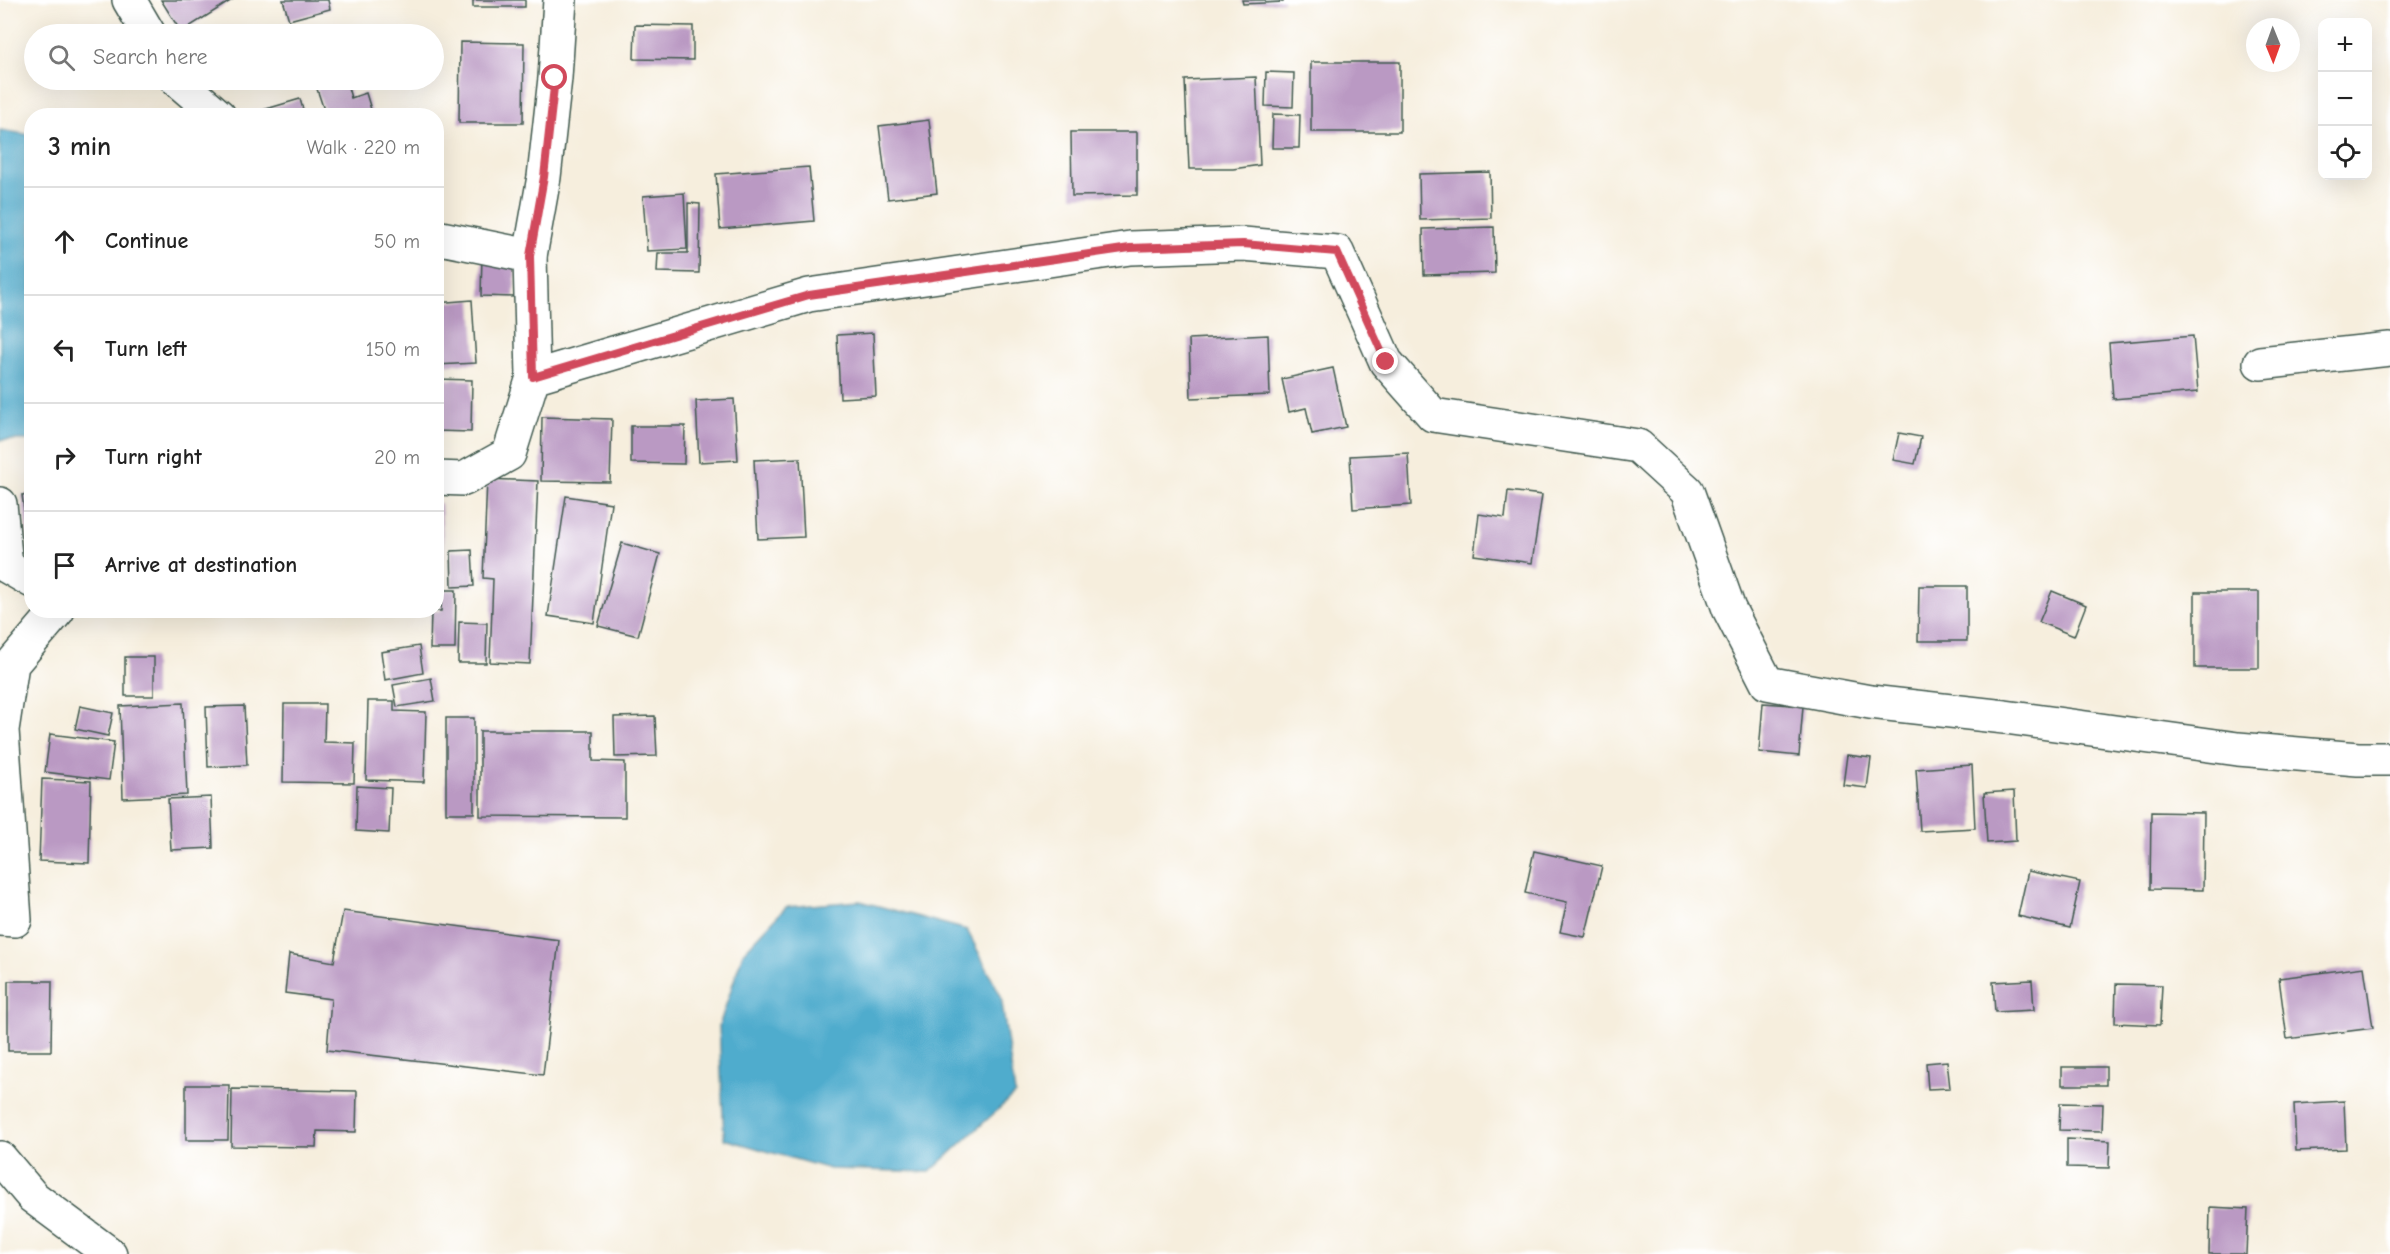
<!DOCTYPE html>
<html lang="en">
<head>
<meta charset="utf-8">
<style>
  :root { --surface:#fff; --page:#f6f6f6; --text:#222; --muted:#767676; --line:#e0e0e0 }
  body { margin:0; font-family:"Comic Neue",sans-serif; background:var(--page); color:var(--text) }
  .controls { position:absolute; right:18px; top:18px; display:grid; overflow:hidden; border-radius:12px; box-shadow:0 6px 24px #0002 }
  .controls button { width:54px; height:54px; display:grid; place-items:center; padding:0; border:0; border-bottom:2px solid var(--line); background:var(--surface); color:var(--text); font:30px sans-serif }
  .compass { position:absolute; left:2246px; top:18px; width:54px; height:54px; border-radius:50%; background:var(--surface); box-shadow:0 6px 24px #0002; rotate:179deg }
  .stop { position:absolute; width:18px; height:18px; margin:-14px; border:4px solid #d1495b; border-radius:50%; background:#fff }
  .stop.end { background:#d1495b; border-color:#fff; box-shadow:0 2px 6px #0008 }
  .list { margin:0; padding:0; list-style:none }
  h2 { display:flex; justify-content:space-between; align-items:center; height:78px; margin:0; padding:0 24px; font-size:26px }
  h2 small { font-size:20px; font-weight:400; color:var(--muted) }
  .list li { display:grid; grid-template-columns:39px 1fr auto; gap:18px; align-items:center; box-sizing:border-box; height:108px; padding:0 24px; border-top:2px solid var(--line) }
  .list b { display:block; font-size:22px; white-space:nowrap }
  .list em { font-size:20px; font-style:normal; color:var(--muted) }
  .icon { flex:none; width:33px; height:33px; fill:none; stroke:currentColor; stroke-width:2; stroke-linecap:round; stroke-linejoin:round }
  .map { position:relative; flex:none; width:2390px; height:1254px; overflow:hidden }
  .search { position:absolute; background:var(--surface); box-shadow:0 6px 24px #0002; left:24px; top:24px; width:420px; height:66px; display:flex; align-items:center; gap:15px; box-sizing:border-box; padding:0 21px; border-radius:33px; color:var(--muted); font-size:22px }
  .panel { position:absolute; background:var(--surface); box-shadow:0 6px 24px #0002; left:24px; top:108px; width:420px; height:510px; border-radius:24px }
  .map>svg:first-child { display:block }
  .water { fill:#4faccd; stroke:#377480; stroke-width:1.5 }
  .building { fill:#ba99c3 }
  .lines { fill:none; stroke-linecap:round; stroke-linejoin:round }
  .minor-casing { stroke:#3f584d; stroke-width:36 }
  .tertiary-casing { stroke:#3f584d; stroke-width:36 }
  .minor { stroke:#fff; stroke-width:33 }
  .tertiary { stroke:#fff; stroke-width:33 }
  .route { stroke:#d1495b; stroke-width:8 }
</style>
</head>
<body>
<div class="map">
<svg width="2390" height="1254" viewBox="0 0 2390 1254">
  <rect width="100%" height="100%" fill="#fff"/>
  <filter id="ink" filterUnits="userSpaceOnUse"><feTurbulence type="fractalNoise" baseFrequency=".0167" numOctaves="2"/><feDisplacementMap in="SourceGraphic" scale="12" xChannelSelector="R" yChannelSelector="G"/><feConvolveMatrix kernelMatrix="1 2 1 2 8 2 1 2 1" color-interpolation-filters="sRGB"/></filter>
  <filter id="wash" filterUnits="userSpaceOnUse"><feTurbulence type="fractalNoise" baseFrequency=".008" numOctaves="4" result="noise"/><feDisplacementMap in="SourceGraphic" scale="24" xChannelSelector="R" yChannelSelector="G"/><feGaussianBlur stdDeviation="1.35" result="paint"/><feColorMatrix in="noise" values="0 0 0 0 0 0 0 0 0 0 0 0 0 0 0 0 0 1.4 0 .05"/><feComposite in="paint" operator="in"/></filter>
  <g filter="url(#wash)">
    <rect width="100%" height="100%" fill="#f6eedd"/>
    <!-- water -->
    <g class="water">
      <polygon points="0,130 31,135 31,440 0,440"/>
      <polygon points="860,901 967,930 1001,996 1015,1094 930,1172 830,1169 724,1139 719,1026 743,953 786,907"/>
    </g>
    <g id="blocks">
      <!-- building -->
      <g class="building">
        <polygon points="161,0 232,0 181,32"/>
        <polygon points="283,0 328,0 330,9 289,20"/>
        <rect x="473" y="0" width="52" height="7"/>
        <polygon points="1242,0 1283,0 1283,2 1243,4"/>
        <polygon points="635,25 693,26 693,60 634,59"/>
        <polygon points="460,42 524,43 523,123 459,123"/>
        <rect x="1311" y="62" width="89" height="70"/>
        <polygon points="1266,72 1294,73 1293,107 1265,106"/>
        <polygon points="1256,77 1260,165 1233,169 1189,169 1185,80"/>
        <polygon points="314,80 346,80 351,98 366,93 373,116 326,116"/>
        <polygon points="300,99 305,116 257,116 256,112"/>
        <polygon points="1273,114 1300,115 1299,148 1272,148"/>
        <polygon points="929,120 937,193 888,199 879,126"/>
        <polygon points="1071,132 1137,132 1137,195 1072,196"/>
        <polygon points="809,167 814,221 720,229 716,174"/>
        <polygon points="1490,172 1491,218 1420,220 1419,174"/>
        <polygon points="684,193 687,249 647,251 643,196"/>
        <polygon points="688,203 700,204 699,273 657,272 658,253 688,253"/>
        <polygon points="1494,227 1495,273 1424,275 1423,229"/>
        <polygon points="482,254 516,255 514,297 481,296"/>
        <polygon points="472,300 476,363 436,365 436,303"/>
        <polygon points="873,333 876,396 840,398 837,335"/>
        <polygon points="1268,335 1270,395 1191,398 1189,339"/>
        <polygon points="2193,336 2198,392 2113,399 2109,343"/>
        <polygon points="1333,368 1346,427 1312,434 1306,408 1289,412 1282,379"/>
        <polygon points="436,379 472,380 471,432 436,431"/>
        <polygon points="734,399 738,460 699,462 696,401"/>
        <polygon points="542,417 612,419 610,482 541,481"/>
        <polygon points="631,426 685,426 684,464 631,463"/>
        <polygon points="1899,433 1921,437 1915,464 1893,460"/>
        <polygon points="1408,453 1411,505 1353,509 1350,456"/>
        <polygon points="800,458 804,537 758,539 754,460"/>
        <polygon points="487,479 538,481 530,664 490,662 493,579 483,578"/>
        <polygon points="1508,491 1542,495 1532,563 1474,555 1479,514 1505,518"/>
        <polygon points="32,494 32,553 30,553 22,495"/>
        <polygon points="566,496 611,503 594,623 548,616"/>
        <polygon points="436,503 441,503 444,558 436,558"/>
        <polygon points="622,543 660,554 638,636 598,626"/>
        <polygon points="472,550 474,586 452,587 451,551"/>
        <polygon points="1919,586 1967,586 1967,641 1918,641"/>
        <polygon points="442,590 456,590 455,649 430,649 431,611 441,611"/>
        <polygon points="2052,591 2086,605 2074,636 2039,622"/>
        <rect x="2195" y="592" width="64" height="76"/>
        <polygon points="459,622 487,623 486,663 458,663"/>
        <polygon points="419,646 423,673 385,680 381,652"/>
        <rect x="125" y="657" width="29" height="39"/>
        <polygon points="431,678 435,701 397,707 393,685"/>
        <polygon points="368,701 394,701 394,711 426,712 424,782 366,780"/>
        <polygon points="183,703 187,795 123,798 120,706"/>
        <polygon points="1763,703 1803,706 1799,756 1759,752"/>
        <polygon points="284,704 325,704 324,742 355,743 354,783 283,782"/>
        <polygon points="80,706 113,713 108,736 75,729"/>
        <polygon points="244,706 247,765 208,767 206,707"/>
        <polygon points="655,716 657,756 615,757 614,717"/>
        <rect x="446" y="718" width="28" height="95"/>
        <polygon points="480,731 593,731 593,761 625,762 625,817 480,816"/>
        <polygon points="50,734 114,742 109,780 45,772"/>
        <polygon points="1847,755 1871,758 1867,788 1843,785"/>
        <polygon points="1972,765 1975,828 1920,831 1916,769"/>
        <polygon points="42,779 91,781 89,863 39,861"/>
        <polygon points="357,786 391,788 389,833 356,831"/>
        <polygon points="2014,791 2016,841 1987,843 1984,793"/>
        <polygon points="211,797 213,848 171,850 168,799"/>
        <polygon points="2151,812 2204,813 2203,890 2150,889"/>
        <polygon points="1534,851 1602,866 1585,937 1560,932 1567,902 1525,893"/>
        <polygon points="2028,871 2080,882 2070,928 2018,916"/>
        <polygon points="343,911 559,940 543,1075 327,1050 331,999 285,993 289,954 334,962"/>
        <polygon points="2364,967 2373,1028 2287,1039 2279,978"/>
        <polygon points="2032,980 2034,1010 1995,1012 1993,982"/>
        <polygon points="8,981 52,981 51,1051 8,1051"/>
        <polygon points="2116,984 2162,985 2160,1025 2115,1023"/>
        <polygon points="1947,1061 1950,1088 1928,1089 1926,1063"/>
        <rect x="2062" y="1067" width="44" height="18"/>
        <polygon points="186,1085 229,1085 228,1140 186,1140"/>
        <polygon points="232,1089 357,1091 356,1132 317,1131 316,1147 231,1146"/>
        <polygon points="2344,1101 2346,1149 2296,1151 2294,1104"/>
        <polygon points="2060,1103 2103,1104 2102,1131 2059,1130"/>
        <polygon points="2067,1139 2110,1141 2109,1168 2067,1167"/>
        <polygon points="2210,1207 2248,1209 2246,1254 2209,1254"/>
      </g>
    </g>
  </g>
  <g filter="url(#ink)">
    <use href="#blocks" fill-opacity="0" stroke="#3f584d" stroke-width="1.5"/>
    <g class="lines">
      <defs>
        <g id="minor">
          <polyline points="129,0 149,34"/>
          <polyline points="177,80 219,116"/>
          <polyline points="436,237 530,256"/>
          <polyline points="2260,363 2390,349"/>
          <polyline points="533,377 530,256 544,177 555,78 560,0"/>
          <polyline points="0,504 6,566 32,581"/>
          <polyline points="0,1158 33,1197 110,1254"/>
        </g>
        <g id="tertiary">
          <polyline points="436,478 464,479 509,454 533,377 809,295 1130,248 1243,244 1337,252 1386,362 1433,415 1638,446 1687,491 1729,609 1767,683 1870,702 2005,717 2238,749 2358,759 2390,759"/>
          <polyline points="0,919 15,920 2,730 12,664 58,610"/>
        </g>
      </defs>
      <!-- minor casing -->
      <use href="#minor" class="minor-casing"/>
      <!-- tertiary casing -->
      <use href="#tertiary" class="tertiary-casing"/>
      <!-- minor -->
      <use href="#minor" class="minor"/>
      <!-- tertiary -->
      <use href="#tertiary" class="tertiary"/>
    </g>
  </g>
  <g class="lines" filter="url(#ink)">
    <!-- route -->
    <polyline class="route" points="555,78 544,177 530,256 533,377 809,295 1130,248 1243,244 1337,252 1386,362"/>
  </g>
</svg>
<div class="controls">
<button>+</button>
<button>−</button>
<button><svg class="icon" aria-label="locate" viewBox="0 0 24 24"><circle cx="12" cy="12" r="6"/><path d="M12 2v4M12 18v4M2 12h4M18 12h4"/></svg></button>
</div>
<svg class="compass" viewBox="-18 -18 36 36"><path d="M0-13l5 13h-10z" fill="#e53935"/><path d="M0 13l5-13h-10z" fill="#767676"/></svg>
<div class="stop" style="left:555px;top:78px"></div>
<div class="stop end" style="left:1386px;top:362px"></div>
<div class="search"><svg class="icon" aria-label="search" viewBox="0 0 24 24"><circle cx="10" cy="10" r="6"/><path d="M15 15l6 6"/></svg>Search here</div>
<section class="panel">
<h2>3 min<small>Walk · 220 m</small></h2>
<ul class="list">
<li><svg class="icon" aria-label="ahead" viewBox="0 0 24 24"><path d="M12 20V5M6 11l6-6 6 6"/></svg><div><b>Continue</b></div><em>50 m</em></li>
<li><svg class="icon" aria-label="left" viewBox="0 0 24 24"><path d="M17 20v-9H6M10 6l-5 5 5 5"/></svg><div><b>Turn left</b></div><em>150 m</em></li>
<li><svg class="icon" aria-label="right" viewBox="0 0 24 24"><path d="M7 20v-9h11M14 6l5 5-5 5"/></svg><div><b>Turn right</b></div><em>20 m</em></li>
<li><svg class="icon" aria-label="arrive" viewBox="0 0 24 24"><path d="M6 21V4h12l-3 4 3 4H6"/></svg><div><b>Arrive at destination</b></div></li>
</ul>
</section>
</div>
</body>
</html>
